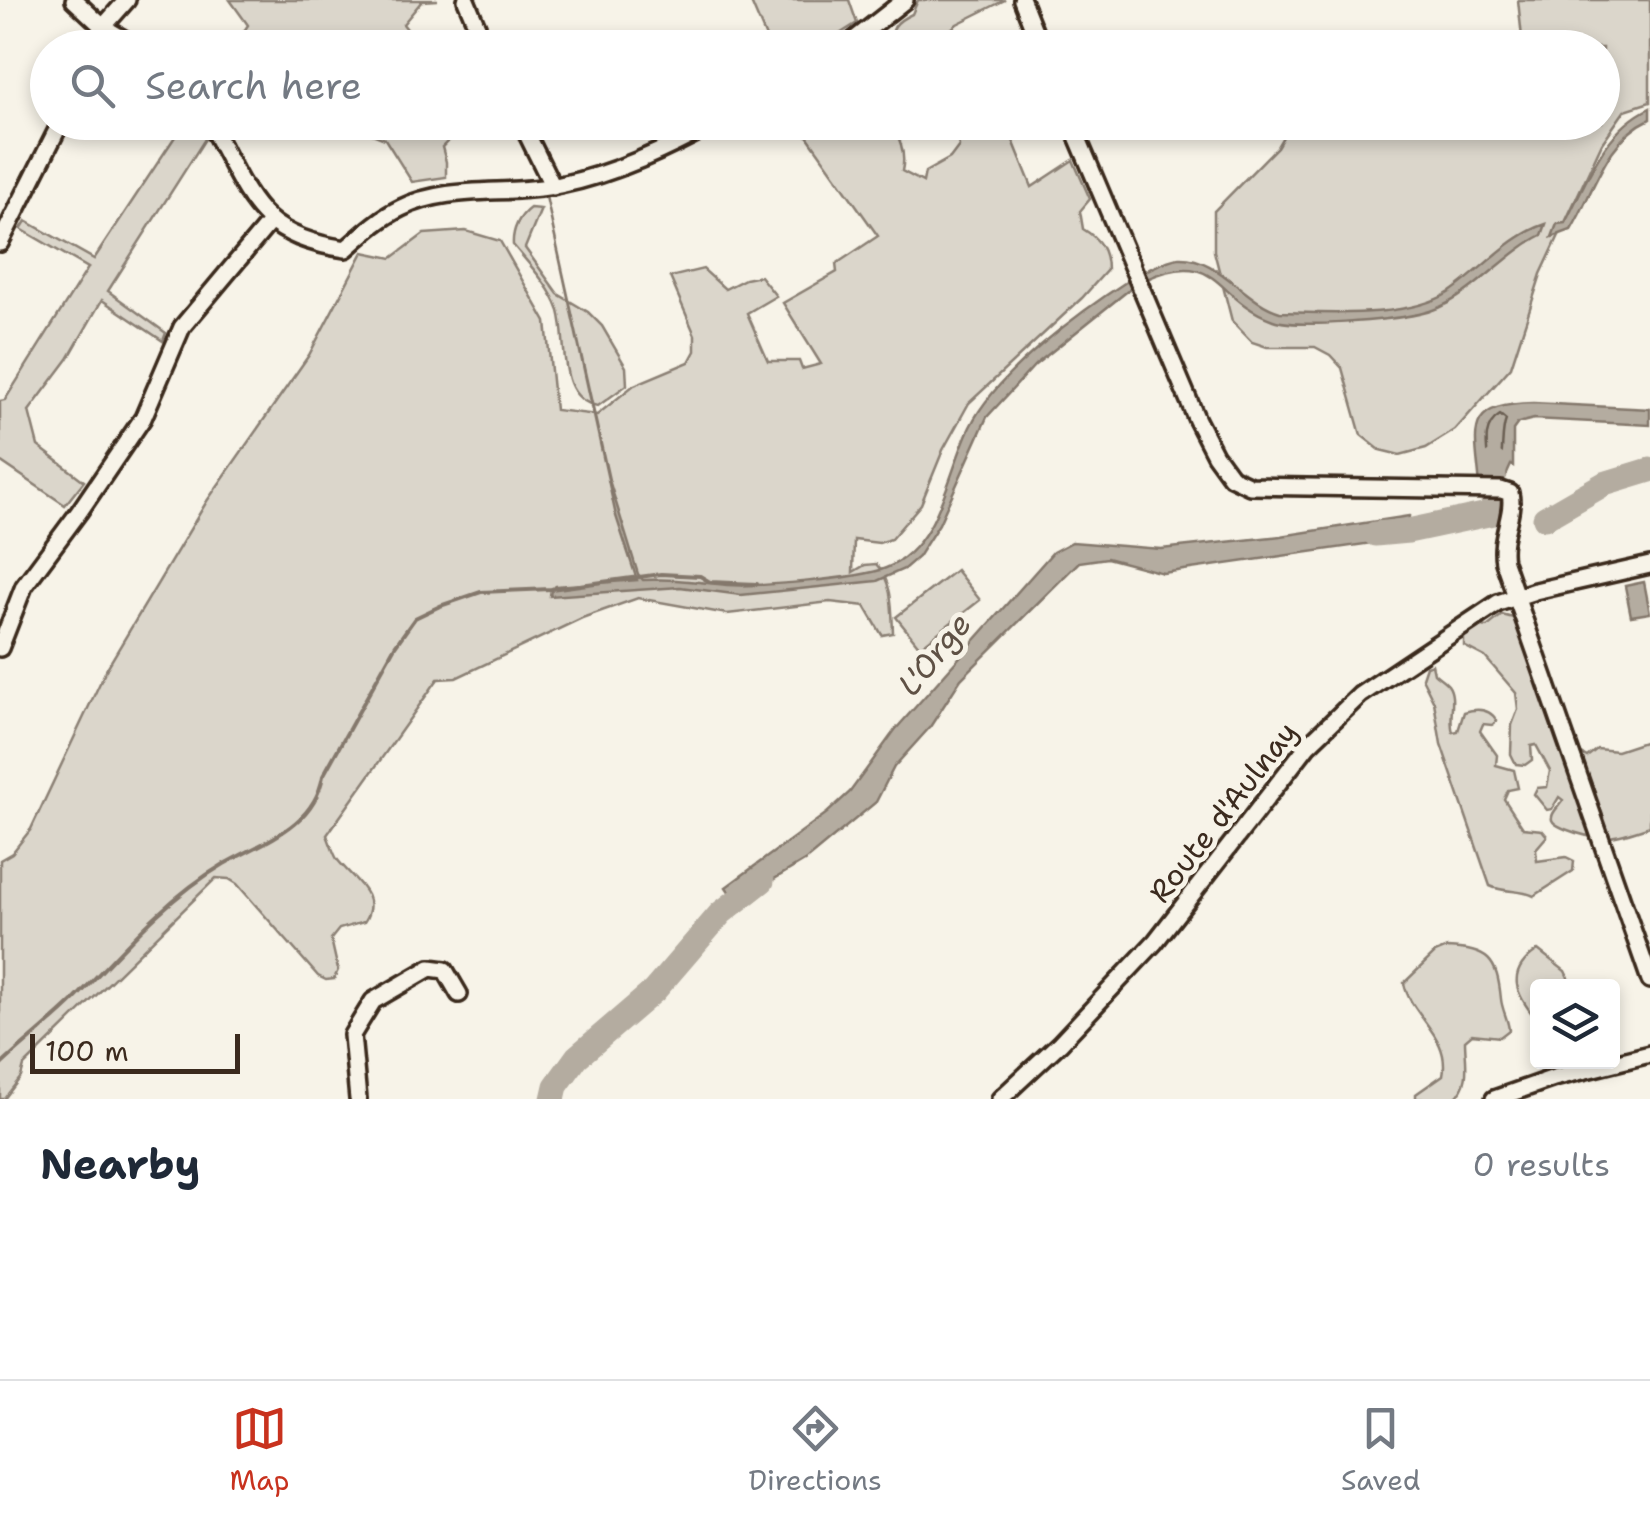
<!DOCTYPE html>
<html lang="en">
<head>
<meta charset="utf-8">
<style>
  :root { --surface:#fff; --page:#f2f2f3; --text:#1f2937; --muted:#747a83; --line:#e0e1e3; --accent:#c8321e }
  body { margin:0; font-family:"Shantell Sans",sans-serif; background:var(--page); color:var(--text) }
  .controls { position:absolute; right:30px; bottom:30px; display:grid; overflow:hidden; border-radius:10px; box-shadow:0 5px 15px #0003 }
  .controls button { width:90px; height:90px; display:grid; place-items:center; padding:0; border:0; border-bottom:2px solid var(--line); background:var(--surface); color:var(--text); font:50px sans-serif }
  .scale { position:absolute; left:30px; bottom:25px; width:210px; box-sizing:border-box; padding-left:10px; border:5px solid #3b2a1e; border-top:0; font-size:28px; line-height:35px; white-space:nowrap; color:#3b2a1e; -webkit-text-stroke:8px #f7f3e8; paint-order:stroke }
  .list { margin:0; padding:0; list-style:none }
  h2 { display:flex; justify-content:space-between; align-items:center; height:130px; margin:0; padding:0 40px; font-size:42px }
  h2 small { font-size:32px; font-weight:400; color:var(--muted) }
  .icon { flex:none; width:55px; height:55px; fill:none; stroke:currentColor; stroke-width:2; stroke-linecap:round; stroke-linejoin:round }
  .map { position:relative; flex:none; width:1650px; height:1099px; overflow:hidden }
  .search { position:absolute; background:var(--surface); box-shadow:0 5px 15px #0003; left:30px; right:30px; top:30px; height:110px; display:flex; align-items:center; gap:25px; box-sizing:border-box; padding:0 35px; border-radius:55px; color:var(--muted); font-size:38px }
  .sheet { height:280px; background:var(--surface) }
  nav { display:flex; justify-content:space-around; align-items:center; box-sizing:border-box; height:140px; border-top:2px solid var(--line); background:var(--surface); font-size:28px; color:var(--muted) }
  nav a { display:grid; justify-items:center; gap:5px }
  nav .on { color:var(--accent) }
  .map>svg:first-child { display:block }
  .green { fill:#dbd6cb; stroke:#8b8074; stroke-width:2.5 }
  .water { fill:#b4aca0; stroke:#84786c; stroke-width:2.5 }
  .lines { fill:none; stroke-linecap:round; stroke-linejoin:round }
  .shore { stroke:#6b5e52; stroke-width:2.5 }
  .stream { stroke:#84786c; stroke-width:4 }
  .river { stroke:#b4aca0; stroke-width:25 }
  .street-casing { stroke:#3b2a1e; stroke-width:22 }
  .street { stroke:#f7f3e8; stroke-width:15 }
  .labels { text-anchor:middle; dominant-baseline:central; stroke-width:10; stroke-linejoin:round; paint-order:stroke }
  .street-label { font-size:30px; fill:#3b2a1e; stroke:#f7f3e8 }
  .water-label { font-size:32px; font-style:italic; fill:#5f5145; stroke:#f7f3e8 }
</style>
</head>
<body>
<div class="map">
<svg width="1650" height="1099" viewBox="0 0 1650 1099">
  <rect width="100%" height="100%" fill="#f7f3e8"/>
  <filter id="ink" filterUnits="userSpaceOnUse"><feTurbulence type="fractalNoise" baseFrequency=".01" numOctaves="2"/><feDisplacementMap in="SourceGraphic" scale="20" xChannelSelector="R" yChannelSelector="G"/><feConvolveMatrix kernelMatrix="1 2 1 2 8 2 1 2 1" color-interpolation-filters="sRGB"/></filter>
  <g filter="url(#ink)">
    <!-- green -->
    <g class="green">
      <polygon points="230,0 438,0 422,1 403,24 421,47 233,48 248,25"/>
      <polygon points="750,0 849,0 857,23 819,47 770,47"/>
      <path d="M918,0H1005L957,24L929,47H891C891,28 894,22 912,14Z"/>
      <polygon points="1518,0 1650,0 1650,102 1625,110 1602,143 1541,274 1511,367 1455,430 1426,448 1400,455 1380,450 1361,435 1342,368 1330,355 1315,347 1267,347 1252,342 1232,321 1214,251 1214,211 1277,147 1291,123 1602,122 1602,48 1523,47"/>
      <polygon points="184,123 196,123 205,139 108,291 166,333 163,341 102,300 68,359 29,411 38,446 84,481 65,505 0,461 0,401 5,400 88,268 21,229 26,221 94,259"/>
      <polygon points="345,123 454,123 457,132 442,147 446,162 446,177 412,182 385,139"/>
      <path d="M798,123H889C900,135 906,154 902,171L923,182L925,172L950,158L959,146L957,139L942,126L931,129L927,123H1006L1032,187L1073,160L1090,199L1080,211L1083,229C1100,239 1107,251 1107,270L1082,298L969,403L943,450L921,504L891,539L879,543L854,540L853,572L865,565L876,564C893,582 892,609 893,633L882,635L865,606L830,602L727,614L638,598L582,618L456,678L438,679L327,835C330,842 333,852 337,859C352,879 382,895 364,922L339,929L331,939L338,970L334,979L326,980L318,976L237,884L229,879L216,878L24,1066L21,1077L4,1099H0V860L12,853L31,829L107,668L207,501L309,355L363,252L392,258L424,234L466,231L500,241L546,322L555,410L597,415L634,385L689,362L695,351V335L670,277L703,269L725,289L745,279L760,276L776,296L747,313L768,361H799L802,369L821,364L783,303L837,272L836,264L878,236Z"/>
      <path d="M530,208L541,209L525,248L558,294L588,312L602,326L626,367L627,385L598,406C556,399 568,343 559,311C551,287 529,264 513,245C512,230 519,216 530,208Z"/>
      <polygon points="956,570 980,600 920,647 896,617"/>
      <path d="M1502,615L1517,619L1580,753L1587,757L1597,749L1617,751L1650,740V826C1615,838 1600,843 1565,829C1561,827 1554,825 1552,820C1550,813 1560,806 1563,800L1559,797L1552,809L1547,810L1534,794L1537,788L1547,787L1550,771L1536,745L1531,746L1532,760L1525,765L1516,764L1511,754L1512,725L1518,709L1516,693L1485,657L1464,646V629L1471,624L1487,627Z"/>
      <path d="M1432,664L1434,673C1438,677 1444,680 1448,685C1457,697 1448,718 1453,732L1458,731L1464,712C1477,708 1490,708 1497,721L1492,725L1483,724L1480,731L1497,755L1496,765L1514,770L1518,788L1508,790L1504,799L1523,828L1542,830L1547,836L1536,849L1537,861L1566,857L1574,861L1573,871L1534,896C1519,889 1505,893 1490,886L1441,744L1434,702L1422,678L1426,666Z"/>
      <path d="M1447,948C1489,950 1497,959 1501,999C1502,1010 1508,1019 1509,1030L1500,1037L1472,1034L1465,1040C1465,1061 1472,1084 1454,1099H1416V1094L1443,1075C1451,1036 1410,1016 1404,983L1435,953Z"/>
      <path d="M1538,950L1565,971L1572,986H1538L1537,1020C1516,995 1504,972 1538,950Z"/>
    </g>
    <!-- water -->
    <g class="water">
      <path d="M1650,108V119C1605,140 1595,190 1571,230L1552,237L1557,224L1565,223C1588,179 1603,131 1650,108Z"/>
      <path d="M545,192L609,480L638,574L643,580C676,578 695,582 727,585C758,587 858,579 886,568C939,547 948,472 970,427C997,372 1081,311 1132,278L1135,285L1035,365L987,417L939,524L918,557L904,569L877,581L741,595L680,587L550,596L551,589L556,586L637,580L616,516Z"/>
      <path d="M1546,224L1542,235C1500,256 1466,305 1419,314C1390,320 1299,329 1273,320C1213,299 1220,246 1144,280L1141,273C1153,268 1167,259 1179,258C1218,256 1244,302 1280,312C1328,313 1408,319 1450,292C1482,270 1509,236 1546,224Z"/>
      <path d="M1533,403L1650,409V425L1534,419L1518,423L1513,430V466L1511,465L1501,487L1480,486C1475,429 1463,405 1533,403Z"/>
      <polygon points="1409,516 1407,538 1163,573 1107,558 1079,562 961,679 930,727 894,767 876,802 806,860 736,902 726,887 827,813 850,792 895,730 1053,552 1072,542 1161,549 1281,536"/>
      <polygon points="1644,582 1650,613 1631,616 1625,586"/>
    </g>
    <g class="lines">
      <!-- shore -->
      <path class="shore" d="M1500,415L1506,420C1500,436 1505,453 1498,469L1493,472L1489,468C1487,447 1481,427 1500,415Z"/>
      <!-- stream -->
      <path class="stream" d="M0,1066C24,1043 52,1022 75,999C121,951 166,898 224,864C264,841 314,827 323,776L395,646L415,618L440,606L481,592L551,589L661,574L700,576L710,582L757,584"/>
      <!-- river -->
      <g class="river">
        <polyline points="1545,518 1604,484 1650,470"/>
        <polyline points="1375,534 1408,531 1493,513 1494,463"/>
        <polyline points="553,1099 556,1086 577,1057 654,991 721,913 762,881"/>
      </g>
      <defs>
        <g id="street">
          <polyline points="74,0 103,27 139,48"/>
          <polyline points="466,0 486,48"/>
          <polyline points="1022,0 1041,48"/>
          <polyline points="90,48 103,27 127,0"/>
          <polyline points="844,48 905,0"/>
          <path d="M209,122C250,195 254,236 346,249C363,234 380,218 401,208C449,184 509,196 560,185C615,174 669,148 717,122"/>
          <polyline points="521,122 553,187"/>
          <path d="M1071,122L1197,420L1215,455L1231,477L1250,486L1501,490L1510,493C1515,514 1499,537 1504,562L1650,980"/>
          <polyline points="0,243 61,122"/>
          <polyline points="0,648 24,586 79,512 143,418 182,327 269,223"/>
          <polyline points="358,1099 352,1035 373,1001 430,968 445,970 459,994"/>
          <polyline points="1000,1099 1060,1043 1155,942 1308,745 1360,695 1498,603 1535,591 1650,565"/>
          <polyline points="1494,1099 1554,1078 1650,1054"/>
        </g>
      </defs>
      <!-- street casing -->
      <use href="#street" class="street-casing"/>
      <!-- street -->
      <use href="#street" class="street"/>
    </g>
  </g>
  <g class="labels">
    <!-- street labels -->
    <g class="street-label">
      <text transform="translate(1223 812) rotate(-52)">Route d'Aulnay</text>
    </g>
    <!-- water labels -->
    <g class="water-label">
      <text transform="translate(934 654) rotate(-51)">L'Orge</text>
    </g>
  </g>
</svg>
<div class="controls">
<button><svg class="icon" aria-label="layers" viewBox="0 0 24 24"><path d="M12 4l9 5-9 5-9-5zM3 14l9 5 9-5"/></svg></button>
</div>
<div class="scale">100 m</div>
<div class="search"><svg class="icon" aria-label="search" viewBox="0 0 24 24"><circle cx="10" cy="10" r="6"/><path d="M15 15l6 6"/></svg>Search here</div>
</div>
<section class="sheet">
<h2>Nearby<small>0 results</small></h2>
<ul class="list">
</ul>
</section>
<nav>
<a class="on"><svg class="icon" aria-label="map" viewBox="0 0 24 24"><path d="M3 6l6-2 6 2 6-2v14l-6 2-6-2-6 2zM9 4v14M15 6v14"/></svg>Map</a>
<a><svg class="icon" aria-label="directions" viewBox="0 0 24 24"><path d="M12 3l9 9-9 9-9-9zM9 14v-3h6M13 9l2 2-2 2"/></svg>Directions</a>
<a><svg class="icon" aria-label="saved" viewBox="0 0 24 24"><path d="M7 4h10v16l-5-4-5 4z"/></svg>Saved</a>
</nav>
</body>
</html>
